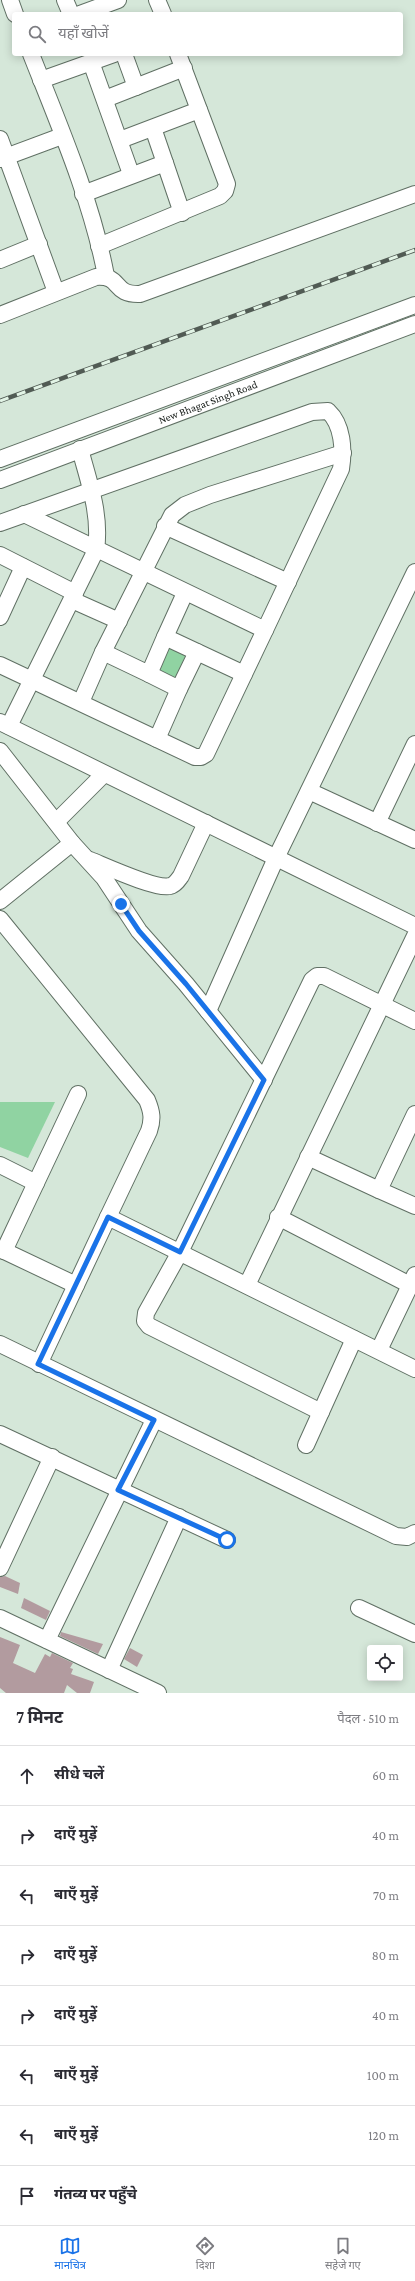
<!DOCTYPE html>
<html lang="hi">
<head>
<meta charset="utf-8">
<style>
  :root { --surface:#fff; --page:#f7f7f7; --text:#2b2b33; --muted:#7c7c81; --line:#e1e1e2; --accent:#1a73e8 }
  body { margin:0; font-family:"Crimson Pro","Noto Sans Devanagari",serif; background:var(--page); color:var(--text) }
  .controls { position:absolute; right:12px; bottom:12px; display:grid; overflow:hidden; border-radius:4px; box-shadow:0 2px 10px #0003 }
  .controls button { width:36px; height:36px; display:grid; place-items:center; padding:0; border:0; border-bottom:1px solid var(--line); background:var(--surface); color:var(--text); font:20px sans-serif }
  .stop { position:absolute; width:12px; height:12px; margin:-9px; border:3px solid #1a73e8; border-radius:50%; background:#fff }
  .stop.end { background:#1a73e8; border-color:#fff; box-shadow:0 1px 4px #0008 }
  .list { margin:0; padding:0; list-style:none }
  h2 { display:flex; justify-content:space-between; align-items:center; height:52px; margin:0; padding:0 16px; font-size:17px }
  h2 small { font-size:13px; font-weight:400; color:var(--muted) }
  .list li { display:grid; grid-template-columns:26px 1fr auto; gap:12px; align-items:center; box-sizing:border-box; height:60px; padding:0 16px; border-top:1px solid var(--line) }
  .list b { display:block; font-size:15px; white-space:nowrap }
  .list em { font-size:13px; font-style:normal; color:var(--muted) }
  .icon { flex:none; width:22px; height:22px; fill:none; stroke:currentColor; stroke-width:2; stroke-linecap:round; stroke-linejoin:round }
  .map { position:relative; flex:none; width:415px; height:1693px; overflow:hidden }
  .search { position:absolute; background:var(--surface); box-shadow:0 2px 10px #0003; left:12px; right:12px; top:12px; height:44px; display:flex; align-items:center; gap:10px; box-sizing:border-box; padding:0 14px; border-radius:4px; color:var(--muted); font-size:15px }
  .sheet { height:532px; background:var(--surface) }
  nav { display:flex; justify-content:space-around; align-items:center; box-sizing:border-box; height:56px; border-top:1px solid var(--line); background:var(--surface); font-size:11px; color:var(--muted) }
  nav a { display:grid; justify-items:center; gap:2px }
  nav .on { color:var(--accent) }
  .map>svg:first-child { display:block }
  .green { fill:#90d3a2 }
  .building { fill:#b29b9f }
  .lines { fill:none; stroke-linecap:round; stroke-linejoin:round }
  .minor-casing { stroke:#607064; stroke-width:18 }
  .minor { stroke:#fff; stroke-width:16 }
  .rail-casing { stroke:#515b54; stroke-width:4.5 }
  .rail { stroke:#e2f4e6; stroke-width:3; stroke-dasharray:9; stroke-linecap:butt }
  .route { stroke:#1a73e8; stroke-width:5 }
  .labels { text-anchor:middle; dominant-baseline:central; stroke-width:4; stroke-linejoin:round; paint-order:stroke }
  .street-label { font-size:11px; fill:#111713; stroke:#e2f4e6 }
</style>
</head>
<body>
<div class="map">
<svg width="415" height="1693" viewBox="0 0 415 1693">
  <rect width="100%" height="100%" fill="#d5e7d9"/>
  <!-- green -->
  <g class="green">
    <polygon points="168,647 186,654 176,678 158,670"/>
    <polygon points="0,1102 55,1102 28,1158 0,1147"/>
  </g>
  <!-- building -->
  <g class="building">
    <polygon points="5,1576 20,1583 18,1594 0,1587 0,1577"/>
    <polygon points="24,1598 50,1611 46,1620 21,1608"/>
    <polygon points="61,1632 103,1644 98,1654 60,1636"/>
    <polygon points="0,1637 20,1645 13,1663 35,1673 45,1654 50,1657 52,1653 73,1663 70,1668 73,1669 71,1674 94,1682 90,1693 77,1693 67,1685 64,1693 6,1693 0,1688"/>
    <polygon points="130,1648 143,1655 137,1667 124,1659"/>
  </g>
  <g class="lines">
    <defs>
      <g id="minor">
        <polyline points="10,0 15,14"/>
        <polyline points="65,0 71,14"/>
        <polyline points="157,0 163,14"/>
        <polyline points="80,14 118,0"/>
        <path d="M31,54C59,125 92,201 106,276"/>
        <polyline points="124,54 136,87"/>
        <polyline points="91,62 131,174"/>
        <polyline points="41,80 114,54"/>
        <polyline points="105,99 184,68"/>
        <polyline points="153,128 165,163"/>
        <polyline points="0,139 56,292"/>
        <polyline points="120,140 199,110"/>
        <polyline points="0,159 62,136"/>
        <polyline points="83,194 165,163 182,213"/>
        <polyline points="99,246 220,196 225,191 227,184 178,54"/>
        <polyline points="0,260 39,244"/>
        <path d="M0,315L96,277C123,275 111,295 140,294L415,194"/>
        <polyline points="0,459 415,305"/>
        <path id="s1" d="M0,480L415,324"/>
        <path d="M0,523L312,412L328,411C343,425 344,450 341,469L265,630"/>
        <polyline points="165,526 288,582"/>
        <polyline points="0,555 75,593"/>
        <polyline points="185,593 165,637 244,674"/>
        <polyline points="72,600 119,621"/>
        <polyline points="0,617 23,567"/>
        <polyline points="103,652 149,674 165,637"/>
        <polyline points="0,665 195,757 201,757 206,754 265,630 24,514"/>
        <polyline points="149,674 179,689 197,652"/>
        <polyline points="81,702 103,652 172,515 185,505 210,495 343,453"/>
        <polyline points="0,722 415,926"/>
        <path d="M9,726L96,550C101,514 89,483 80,449"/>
        <polyline points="157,739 179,689"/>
        <polyline points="0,751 72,843 0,901"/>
        <polyline points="309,791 415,840"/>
        <polyline points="56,822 104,774"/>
        <polyline points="377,823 415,744"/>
        <polyline points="72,843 104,878 139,931 186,984 264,1080"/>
        <path d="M90,860C105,866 157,890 170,886C175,885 178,880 181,876L206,823"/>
        <path d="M0,919L147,1100C152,1112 153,1119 149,1131L108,1217"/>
        <polyline points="208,1011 276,858 415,572"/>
        <polyline points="415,1114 379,1190 415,1206"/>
        <polyline points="308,1157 379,1190"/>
        <polyline points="0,1165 36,1183 78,1094"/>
        <polyline points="278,1217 410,1285"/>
        <polyline points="0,1249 76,1285"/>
        <polyline points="4,1251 36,1183"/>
        <polyline points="247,1285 415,936"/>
        <polyline points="0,1344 396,1536 407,1537 415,1533"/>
        <polyline points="379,1350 415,1275"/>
        <polyline points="39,1364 108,1217 415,1369"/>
        <polyline points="321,1412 149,1326 145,1321 146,1313 180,1252 312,980 317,976 324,976 415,1021"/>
        <polyline points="0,1434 227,1540"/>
        <polyline points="306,1445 354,1339"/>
        <polyline points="0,1568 52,1457"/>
        <polyline points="359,1608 415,1634"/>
        <polyline points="0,1618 158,1693"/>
        <polyline points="47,1640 154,1420"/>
        <polyline points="109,1670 179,1517"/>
      </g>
    </defs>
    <!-- minor casing -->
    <use href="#minor" class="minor-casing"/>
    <!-- minor -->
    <use href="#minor" class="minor"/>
    <defs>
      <polyline id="rail" points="0,401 415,250"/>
    </defs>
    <!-- rail casing -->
    <use href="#rail" class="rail-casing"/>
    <!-- rail -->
    <use href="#rail" class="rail"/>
  </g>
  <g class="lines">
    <!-- route -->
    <polyline class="route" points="121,904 139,931 186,984 264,1080 180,1252 108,1217 38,1364 154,1420 118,1490 227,1540"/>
  </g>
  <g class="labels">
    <!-- street labels -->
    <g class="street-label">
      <text stroke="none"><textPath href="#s1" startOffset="222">New Bhagat Singh Road</textPath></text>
    </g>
  </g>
</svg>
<div class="controls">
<button><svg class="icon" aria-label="locate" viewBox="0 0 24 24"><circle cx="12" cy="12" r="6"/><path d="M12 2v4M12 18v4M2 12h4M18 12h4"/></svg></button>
</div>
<div class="stop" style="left:227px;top:1540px"></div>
<div class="stop end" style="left:121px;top:904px"></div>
<div class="search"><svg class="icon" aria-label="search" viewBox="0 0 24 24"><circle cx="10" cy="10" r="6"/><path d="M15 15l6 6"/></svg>यहाँ खोजें</div>
</div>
<section class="sheet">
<h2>7 मिनट<small>पैदल · 510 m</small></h2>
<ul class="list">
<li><svg class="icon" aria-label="ahead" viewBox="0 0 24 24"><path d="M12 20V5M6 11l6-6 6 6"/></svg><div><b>सीधे चलें</b></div><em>60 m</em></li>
<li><svg class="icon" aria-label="right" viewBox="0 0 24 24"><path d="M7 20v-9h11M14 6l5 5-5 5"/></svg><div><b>दाएँ मुड़ें</b></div><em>40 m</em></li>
<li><svg class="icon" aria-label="left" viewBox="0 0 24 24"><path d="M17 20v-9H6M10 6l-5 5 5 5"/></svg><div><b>बाएँ मुड़ें</b></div><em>70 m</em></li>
<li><svg class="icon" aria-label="right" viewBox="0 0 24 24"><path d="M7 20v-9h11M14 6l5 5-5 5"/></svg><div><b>दाएँ मुड़ें</b></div><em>80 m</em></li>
<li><svg class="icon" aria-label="right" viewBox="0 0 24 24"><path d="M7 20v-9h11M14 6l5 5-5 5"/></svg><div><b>दाएँ मुड़ें</b></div><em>40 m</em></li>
<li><svg class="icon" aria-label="left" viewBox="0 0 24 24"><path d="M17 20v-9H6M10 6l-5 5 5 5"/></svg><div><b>बाएँ मुड़ें</b></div><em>100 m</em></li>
<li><svg class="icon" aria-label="left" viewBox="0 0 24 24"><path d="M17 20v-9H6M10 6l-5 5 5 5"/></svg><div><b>बाएँ मुड़ें</b></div><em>120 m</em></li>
<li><svg class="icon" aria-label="arrive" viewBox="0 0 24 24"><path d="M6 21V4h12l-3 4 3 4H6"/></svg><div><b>गंतव्य पर पहुँचे</b></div></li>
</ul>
</section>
<nav>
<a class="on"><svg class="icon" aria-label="map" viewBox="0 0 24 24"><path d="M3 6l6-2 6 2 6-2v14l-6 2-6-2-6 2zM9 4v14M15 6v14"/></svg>मानचित्र</a>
<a><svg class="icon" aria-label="directions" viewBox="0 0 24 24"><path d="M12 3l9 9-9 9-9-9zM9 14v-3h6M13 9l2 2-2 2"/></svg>दिशा</a>
<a><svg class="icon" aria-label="saved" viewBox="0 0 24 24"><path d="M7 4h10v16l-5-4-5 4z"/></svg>सहेजे गए</a>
</nav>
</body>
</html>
